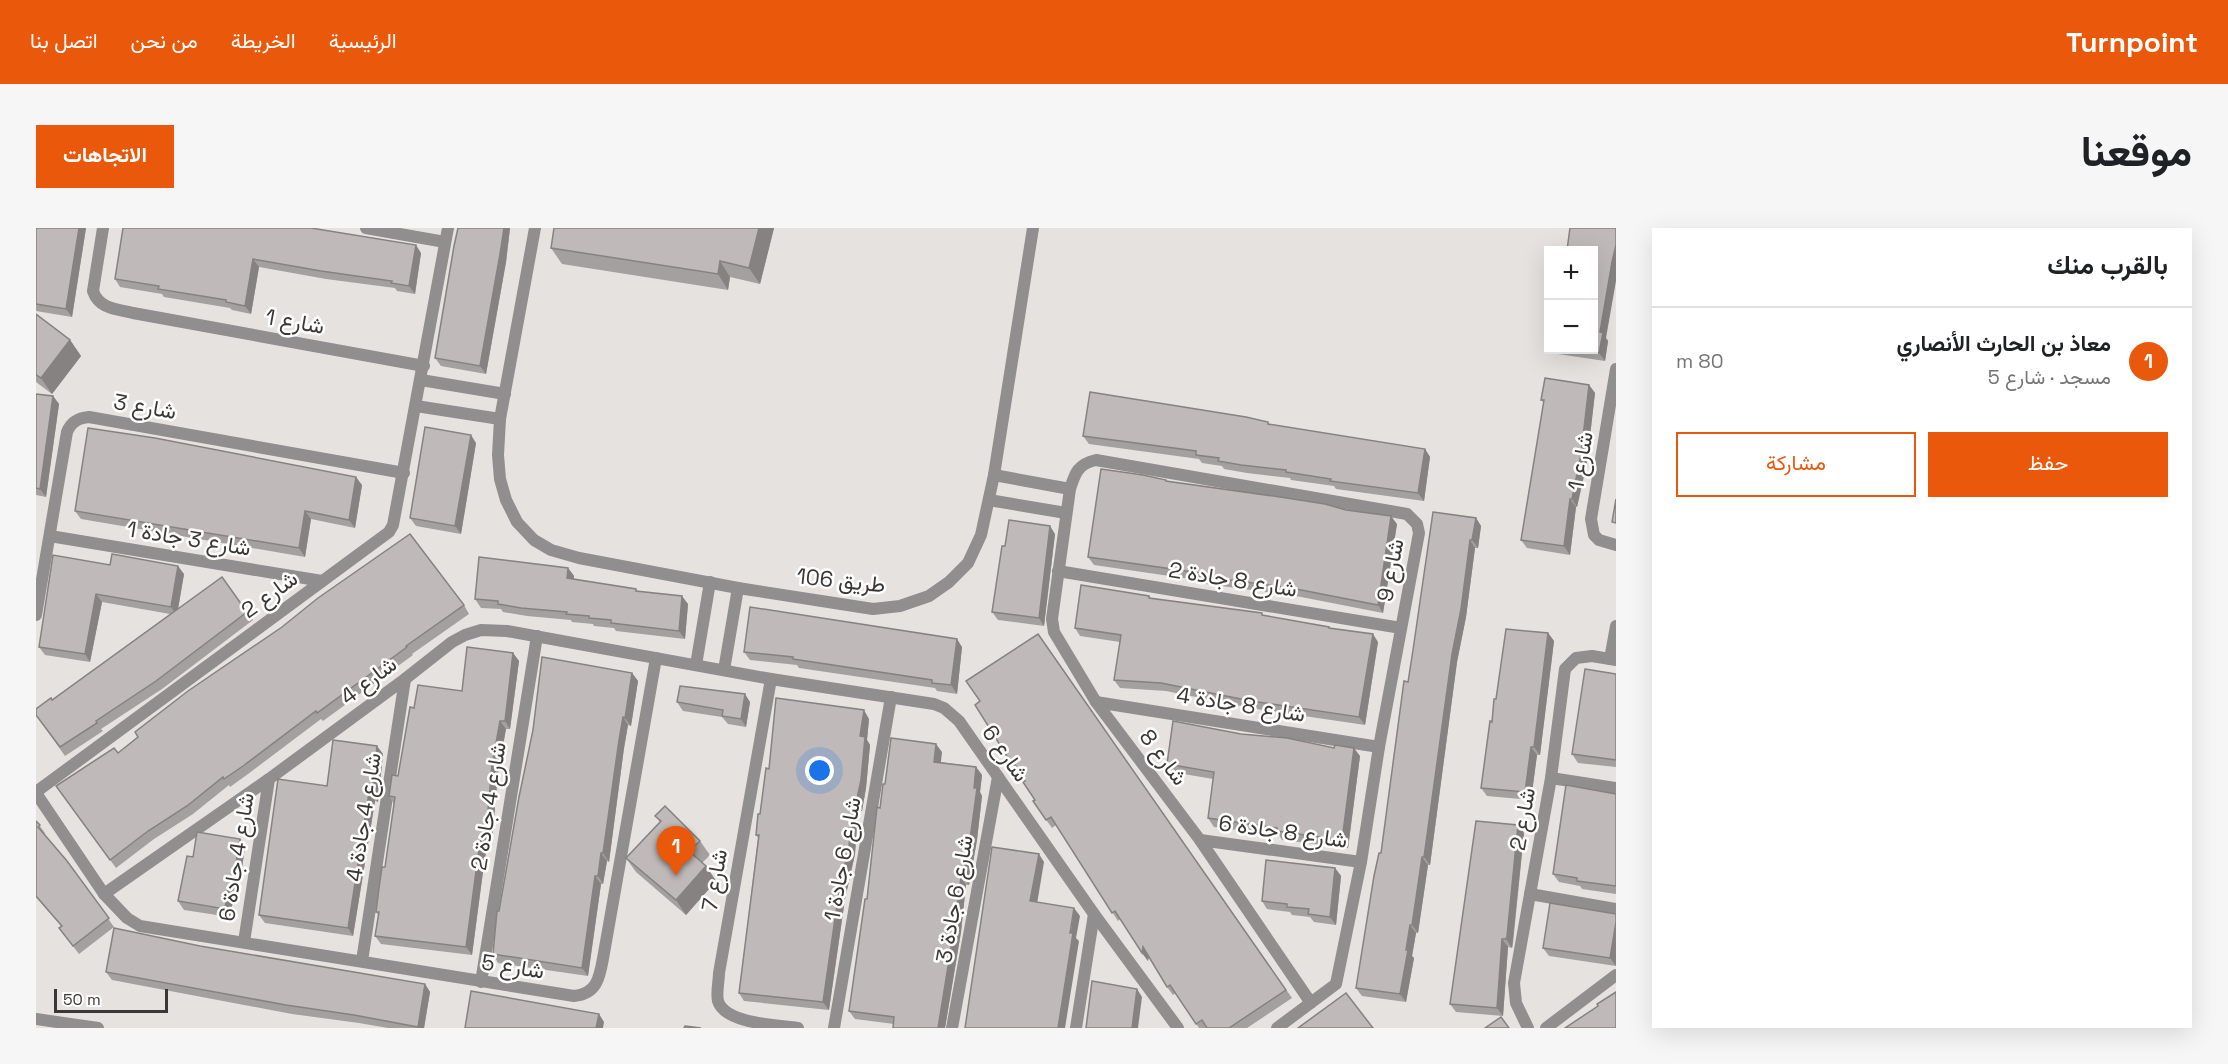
<!DOCTYPE html>
<html lang="ar">
<head>
<meta charset="utf-8">
<style>
  :root { --surface:#fff; --page:#f6f6f6; --text:#202124; --muted:#757577; --line:#e0e0e0; --accent:#ea580c }
  body { margin:0; font-family:"Space Grotesk",Vazirmatn,sans-serif; background:var(--page); color:var(--text); direction:rtl }
  .controls { position:absolute; right:18px; top:18px; display:grid; overflow:hidden; border-radius:0px; box-shadow:0 6px 24px #0002 }
  .controls button { width:54px; height:54px; display:grid; place-items:center; padding:0; border:0; border-bottom:2px solid var(--line); background:var(--surface); color:var(--text); font:30px sans-serif }
  .scale { position:absolute; left:18px; bottom:15px; width:114px; box-sizing:border-box; padding-left:6px; border:3px solid #393836; border-top:0; font-size:16px; line-height:21px; white-space:nowrap; color:#393836; -webkit-text-stroke:4px #fff; paint-order:stroke }
  .you { position:absolute; left:784px; top:543px; width:21px; height:21px; margin:-15px; border:4px solid #fff; border-radius:50%; background:#1a73e8; box-shadow:0 0 0 9px #1a73e833 }
  .badge { display:grid; place-items:center; width:39px; height:39px; border-radius:50%; background:var(--accent); color:#fff; font-size:20px; font-weight:700 }
  .pin { position:absolute; translate:-50% -50px; filter:drop-shadow(0 2px 3px #0008) }
  .pin::after { content:''; position:absolute; top:32px; width:21px; height:18px; background:inherit; clip-path:polygon(0 0,100% 0,50% 100%) }
  .list { margin:0; padding:0; list-style:none }
  h2 { display:flex; justify-content:space-between; align-items:center; height:78px; margin:0; padding:0 24px; font-size:26px }
  h2 small { font-size:20px; font-weight:400; color:var(--muted) }
  .list li { display:grid; grid-template-columns:39px 1fr auto; gap:18px; align-items:center; box-sizing:border-box; height:108px; padding:0 24px; border-top:2px solid var(--line) }
  .list b { display:block; font-size:22px; white-space:nowrap }
  .list p { margin:0; font-size:20px; white-space:nowrap; color:var(--muted) }
  .list em { font-size:20px; font-style:normal; color:var(--muted) }
  .actions { display:flex; gap:12px; padding:18px 24px }
  .actions a { flex:1; padding:14px 0; border:2px solid var(--accent); border-radius:0px; text-align:center; font-size:21px; color:var(--accent) }
  .actions .main { background:var(--accent); color:#fff }
  .map { position:relative; flex:none; width:1580px; height:800px; overflow:hidden; direction:ltr; border-radius:0px }
  header { display:flex; align-items:center; gap:36px; box-sizing:border-box; height:84px; padding:0 30px; background:var(--accent); color:#fff }
  header strong { font-size:28px }
  nav { display:flex; gap:33px; margin-inline-start:auto; font-size:21px }
  .intro { display:flex; align-items:center; justify-content:space-between; box-sizing:border-box; height:144px; padding:0 36px }
  h1 { margin:0; font-size:42px }
  .button { padding:15px 27px; border-radius:0px; background:var(--accent); color:#fff; font-size:21px; font-weight:700 }
  main { display:flex; gap:36px; padding:0 36px }
  aside { flex:1; background:var(--surface); border-radius:0px; box-shadow:0 6px 24px #0002 }
  .map>svg:first-child { display:block }
  .lines { fill:none; stroke-linecap:round; stroke-linejoin:round }
  .minor { stroke:#908e8e; stroke-width:12 }
  .tertiary { stroke:#908e8e; stroke-width:12 }
  .wall { fill:#a4a09f }
  .shaded-wall { fill:#868282 }
  .building { fill:#bfbab9; stroke:#868282; stroke-width:1.5 }
  .labels { text-anchor:middle; dominant-baseline:central; stroke-width:5; stroke-linejoin:round; paint-order:stroke }
  .street-label { font-size:22px; fill:#393836; stroke:#fff }
</style>
</head>
<body>
<header>
<strong>Turnpoint</strong>
<nav><a>الرئيسية</a><a>الخريطة</a><a>من نحن</a><a>اتصل بنا</a></nav>
</header>
<div class="intro"><h1>موقعنا</h1><a class="button">الاتجاهات</a></div>
<main>
<aside>
<h2>بالقرب منك<small></small></h2>
<ul class="list">
<li><span class="badge">1</span><div><b>معاذ بن الحارث الأنصاري</b><p>مسجد · شارع 5</p></div><em>80 m</em></li>
</ul>
<div class="actions"><a class="main">حفظ</a><a>مشاركة</a></div>
</aside>
<div class="map">
<svg width="1580" height="800" viewBox="0 0 1580 800">
  <rect width="100%" height="100%" fill="#e6e2df"/>
  <g class="lines">
    <!-- minor -->
    <g class="minor">
      <path d="M67,0L57,63C63,81 81,81 97,85L388,138"/>
      <polyline points="330,0 409,14"/>
      <polyline points="499,0 464,191 462,227 464,251 470,272 481,294 498,312 515,322 543,330 702,360 837,381 864,378 893,368 913,354 932,335 945,307 958,247 997,0"/>
      <polyline points="1580,141 1555,291 1558,307 1563,312 1580,317"/>
      <polyline points="385,152 469,166"/>
      <polyline points="380,178 464,191"/>
      <polyline points="958,247 1034,261"/>
      <polyline points="953,272 1030,285"/>
      <polyline points="14,308 286,353"/>
      <polyline points="1022,343 1365,400"/>
      <path d="M0,387L31,204C35,194 42,190 53,189L368,245"/>
      <polyline points="1574,431 1580,398"/>
      <polyline points="660,437 674,354"/>
      <polyline points="688,442 702,360"/>
      <path d="M735,451L683,745C683,753 680,765 682,773C689,796 742,797 762,800"/>
      <polyline points="1060,474 1343,519"/>
      <polyline points="1515,550 1580,560"/>
      <polyline points="0,564 353,304 357,297 412,0"/>
      <path d="M0,565L68,666L91,690L104,698L538,768C563,766 564,746 568,725L620,430"/>
      <polyline points="1164,612 1325,634"/>
      <polyline points="68,666 233,551 369,451 416,414 429,407 445,402 471,403 735,451 898,476 908,480 923,493 1058,686 1142,800"/>
      <polyline points="1494,666 1580,681"/>
      <polyline points="208,714 233,551"/>
      <polyline points="326,733 369,451"/>
      <polyline points="445,754 501,408"/>
      <polyline points="798,800 855,469"/>
      <polyline points="916,800 962,549"/>
      <polyline points="1040,800 1058,686"/>
      <path d="M1241,800L1300,756L1325,634L1343,519L1383,305L1381,296L1371,286L1060,232C1042,236 1039,245 1034,261L1016,391L1018,404L1060,474L1164,612L1275,775"/>
      <polyline points="1492,800 1480,775 1478,755 1515,550 1529,441 1540,430 1556,428 1580,432"/>
      <polyline points="1510,800 1580,747"/>
    </g>
    <!-- tertiary -->
    <polyline class="tertiary" points="0,791 62,800"/>
  </g>
  <!-- wall -->
  <g class="wall">
    <polygon points="0,0 50,0 36,89 0,83"/>
    <polygon points="87,0 385,25 379,66 361,63 359,60 290,51 223,39 215,86 196,82 194,80 128,69 126,66 84,59 79,51"/>
    <polygon points="422,0 474,0 470,34 450,146 405,138 399,130"/>
    <polygon points="518,0 738,0 724,56 694,49 692,62 526,36 515,20"/>
    <polygon points="0,86 34,112 45,128 16,166 0,154"/>
    <polygon points="1570,110 1572,113 1569,133 1522,126 1520,122 1557,122"/>
    <polygon points="1553,157 1559,165 1551,234 1541,279 1540,279 1534,327 1491,320 1485,312 1508,175 1505,172"/>
    <polygon points="0,166 17,168 23,176 10,269 0,267"/>
    <polygon points="1232,194 1234,197 1389,221 1394,229 1388,273 1300,261 1298,258 1255,252 1254,250 1211,245 1188,241 1186,238 1166,235 1163,231 1053,216 1047,208"/>
    <polygon points="440,215 425,306 380,298 374,290"/>
    <polygon points="1130,252 1131,253 1361,296 1347,385 1260,368 1170,356 1168,353 1058,337 1052,329"/>
    <polygon points="326,257 319,300 275,291 269,329 45,291 39,283"/>
    <polygon points="1440,290 1445,298 1442,320 1439,320 1430,389 1421,434 1394,637 1392,637 1382,705 1380,705 1376,728 1378,730 1370,774 1326,768 1320,760 1345,625 1372,454"/>
    <polygon points="1019,306 1008,398 962,392 956,384 969,318"/>
    <polygon points="74,337 148,346 142,381 186,349 217,392 126,461 65,501 67,503 29,528 0,487 16,472 134,386 66,374 54,434 9,427 3,419"/>
    <polygon points="532,340 538,348 538,351 602,363 652,376 649,411 580,403 578,400 558,398 557,396 536,394 535,392 491,388 467,384 465,381 445,380 439,371"/>
    <polygon points="1113,368 1115,370 1293,399 1294,400 1342,414 1329,497 1220,481 1130,463 1084,460 1078,452 1084,414 1044,408 1039,400"/>
    <polygon points="428,377 433,386 376,426 377,427 287,493 285,491 212,546 194,559 193,557 157,586 118,611 80,640 20,558 82,525"/>
    <polygon points="1512,405 1518,413 1504,527 1501,527 1495,572 1451,568 1445,560 1460,471"/>
    <polygon points="1002,406 1256,770 1211,800 1163,800 1140,765 1137,767 1131,759 1113,728 1112,733 1084,691 1082,693 1020,597 1016,600 997,573 999,572 989,553 981,540 979,541 974,533 944,473"/>
    <polygon points="926,419 921,466 901,463 899,460 763,440 761,437 714,432 708,424"/>
    <polygon points="477,425 483,433 474,501 470,501 462,545 456,613 452,613 448,636 436,727 345,716 339,708 342,687 340,684 349,639 358,576 353,568 362,548 378,480 426,463"/>
    <polygon points="596,445 602,453 595,498 592,497 588,520 573,634 571,633 567,656 565,656 552,748 462,735 457,726 463,683"/>
    <polygon points="1580,446 1580,539 1542,535 1536,526"/>
    <polygon points="641,474 714,474 710,499 692,496 686,489 647,483"/>
    <polygon points="833,491 831,512 834,517 830,560 826,583 822,582 819,626 809,671 793,782 708,773 703,765 722,610 720,607 733,541"/>
    <polygon points="1205,506 1324,528 1312,620 1246,612 1243,607 1178,599 1172,590 1177,551 1136,544 1131,536"/>
    <polygon points="906,524 904,534 940,539 946,547 944,564 946,568 941,612 933,657 930,657 925,704 909,800 857,800 858,796 819,791 813,783 831,671 844,580 849,556"/>
    <polygon points="347,526 342,574 339,573 317,708 229,695 223,687 291,558"/>
    <polygon points="1580,566 1580,666 1546,661 1544,658 1523,654 1517,646"/>
    <polygon points="619,588 664,613 674,627 666,635 670,638 680,653 650,687 600,644 590,630 624,594"/>
    <polygon points="0,593 9,605 8,606 31,633 78,699 43,726 23,700 25,698 0,669"/>
    <polygon points="1482,597 1488,605 1477,716 1476,720 1472,719 1467,788 1420,784 1414,776"/>
    <polygon points="204,611 209,619 202,667 198,667 194,689 148,682 142,673"/>
    <polygon points="1299,640 1305,648 1300,697 1278,694 1274,689 1256,687 1254,684 1231,681 1226,673"/>
    <polygon points="1580,686 1580,738 1513,728 1507,720"/>
    <polygon points="164,718 389,756 394,764 388,800 352,800 323,795 256,786 76,752 70,744"/>
  </g>
  <!-- shaded-wall -->
  <g class="shaded-wall">
    <polygon points="43,0 50,0 36,89 30,81"/>
    <polygon points="468,0 474,0 470,34 450,146 444,138"/>
    <polygon points="723,0 738,0 724,56 713,40"/>
    <polygon points="380,17 385,25 379,66 373,58"/>
    <polygon points="1580,17 1580,53 1570,110 1572,113 1569,133 1563,125 1564,104 1576,34"/>
    <polygon points="217,31 223,39 215,86 209,78"/>
    <polygon points="684,33 694,49 692,62 682,46"/>
    <polygon points="34,112 45,128 16,166 5,150"/>
    <polygon points="1553,157 1559,165 1551,234 1541,279 1536,271"/>
    <polygon points="17,168 23,176 10,269 4,261"/>
    <polygon points="435,207 440,215 425,306 419,298"/>
    <polygon points="1389,221 1394,229 1388,273 1382,265"/>
    <polygon points="320,249 326,257 319,300 313,292"/>
    <polygon points="1534,271 1540,279 1534,327 1528,318"/>
    <polygon points="269,283 275,291 269,329 263,320"/>
    <polygon points="1355,288 1361,296 1347,385 1342,377"/>
    <polygon points="1440,290 1445,298 1442,320 1436,312"/>
    <polygon points="1014,298 1019,306 1008,398 1003,390"/>
    <polygon points="1434,312 1439,320 1430,389 1421,434 1394,637 1388,629 1416,426"/>
    <polygon points="142,338 148,346 141,387 135,379"/>
    <polygon points="532,340 538,348 537,358 531,350"/>
    <polygon points="60,366 66,374 54,434 49,426"/>
    <polygon points="646,368 652,376 649,411 643,403"/>
    <polygon points="1512,405 1518,413 1504,527 1498,519"/>
    <polygon points="1337,406 1342,414 1329,497 1323,489"/>
    <polygon points="921,411 926,419 921,466 915,457"/>
    <polygon points="477,425 483,433 474,501 469,493"/>
    <polygon points="596,445 602,453 595,498 589,490"/>
    <polygon points="709,466 714,474 710,499 705,491"/>
    <polygon points="828,482 833,491 831,512 834,517 830,560 826,583 820,575 824,508"/>
    <polygon points="587,489 592,497 588,520 573,634 567,625 583,512"/>
    <polygon points="464,493 470,501 462,545 456,613 450,605 456,537"/>
    <polygon points="900,516 906,524 904,542 898,534"/>
    <polygon points="341,518 347,526 342,574 336,566"/>
    <polygon points="1495,519 1501,527 1495,572 1489,564"/>
    <polygon points="1318,520 1324,528 1312,620 1306,612"/>
    <polygon points="940,539 946,547 944,564 946,568 941,612 933,657 927,649"/>
    <polygon points="333,565 339,573 317,708 312,700"/>
    <polygon points="817,574 822,582 819,626 809,671 793,782 787,774"/>
    <polygon points="1482,597 1488,605 1476,720 1470,711"/>
    <polygon points="446,605 452,613 448,636 436,727 430,719 442,628"/>
    <polygon points="204,611 209,619 202,667 196,659"/>
    <polygon points="565,625 571,633 567,656 562,648"/>
    <polygon points="1003,626 1008,634 1000,682 994,673"/>
    <polygon points="1386,629 1392,637 1382,705 1376,697"/>
    <polygon points="670,638 680,653 650,687 640,672"/>
    <polygon points="1299,640 1305,648 1300,697 1294,689"/>
    <polygon points="559,648 565,656 552,748 546,740"/>
    <polygon points="925,649 930,657 925,704 909,800 902,800"/>
    <polygon points="192,659 198,667 194,689 189,681"/>
    <polygon points="1038,680 1044,688 1040,710 1043,713 1029,800 1022,800"/>
    <polygon points="1580,694 1580,738 1574,730"/>
    <polygon points="1374,697 1380,705 1376,728 1378,730 1370,774 1364,766"/>
    <polygon points="1466,711 1472,719 1467,788 1461,780"/>
    <polygon points="1107,719 1113,727 1112,733 1106,725"/>
    <polygon points="389,756 394,764 388,800 383,800 382,799"/>
    <polygon points="1101,761 1106,769 1102,800 1096,800"/>
    <polygon points="563,786 568,794 567,800 560,800"/>
  </g>
  <!-- building -->
  <g class="building">
    <polygon points="0,0 43,0 30,81 0,76"/>
    <polygon points="87,0 275,0 380,17 373,58 355,55 356,53 285,43 217,31 209,78 190,74 190,72 122,61 123,58 79,51"/>
    <polygon points="422,0 468,0 464,26 444,138 399,130 418,18"/>
    <polygon points="518,0 723,0 713,40 684,33 682,46 515,20"/>
    <polygon points="1534,0 1580,0 1580,17 1576,34 1564,104 1567,105 1563,125 1541,122 1557,122 1557,22 1531,22"/>
    <polygon points="0,86 34,112 5,150 0,147"/>
    <polygon points="1509,150 1553,157 1545,226 1536,271 1534,271 1528,318 1485,312 1508,172 1505,172"/>
    <polygon points="1054,164 1210,189 1232,194 1232,196 1389,221 1382,265 1294,253 1295,251 1250,244 1250,242 1205,237 1182,233 1183,230 1160,227 1160,223 1047,208"/>
    <polygon points="0,166 17,168 4,261 0,260"/>
    <polygon points="389,199 435,207 419,298 374,290"/>
    <polygon points="52,200 119,210 320,249 313,292 269,283 263,320 39,283"/>
    <polygon points="1065,241 1107,247 1130,252 1130,253 1244,269 1289,276 1310,282 1355,288 1342,377 1255,360 1164,348 1164,345 1052,329"/>
    <polygon points="1580,271 1580,295 1576,294"/>
    <polygon points="1397,284 1440,290 1436,312 1434,312 1425,381 1416,426 1388,629 1386,629 1376,697 1374,697 1370,722 1372,722 1364,766 1320,760 1338,648 1343,625 1345,625 1368,453 1372,454 1377,422"/>
    <polygon points="973,292 1014,298 1003,390 956,384 966,318 969,318"/>
    <polygon points="374,306 428,377 370,418 371,419 281,485 280,483 207,538 188,551 187,549 151,578 112,603 74,632 20,558 78,520 82,525 102,509 99,504 152,463 246,399 282,370"/>
    <polygon points="76,326 142,338 135,379 60,366 49,426 3,419 17,327 74,337"/>
    <polygon points="443,329 532,340 531,350 600,361 600,363 646,368 643,403 575,395 575,392 553,390 553,388 530,386 531,384 485,380 462,376 462,373 439,371"/>
    <polygon points="186,349 211,384 120,453 60,493 61,495 24,519 0,487 0,481 15,470 16,472"/>
    <polygon points="1045,357 1113,368 1113,370 1226,385 1226,387 1293,399 1293,400 1337,406 1323,489 1215,473 1125,455 1078,452 1085,407 1039,400"/>
    <polygon points="714,379 921,411 915,457 896,455 896,452 757,431 757,429 708,424"/>
    <polygon points="1470,401 1512,405 1498,519 1495,519 1489,564 1445,560 1454,493 1456,494 1458,471 1460,471"/>
    <polygon points="1002,406 1250,762 1193,800 1171,800 1166,792 1160,796 1134,757 1131,759 1107,719 1106,725 1079,683 1076,685 1015,589 1010,592 997,573 999,572 987,554 989,553 976,532 974,533 939,477 944,473 930,453"/>
    <polygon points="431,419 477,425 469,493 464,493 456,537 450,605 446,605 442,628 430,719 339,708 343,684 340,684 343,660 346,639 349,639 359,569 353,568 356,547 362,548 374,479 378,480 382,457 426,463"/>
    <polygon points="506,429 596,445 589,490 587,489 583,512 567,625 565,625 562,648 559,648 546,740 457,726 461,683 463,683 483,569 497,502"/>
    <polygon points="1549,441 1580,446 1580,532 1536,526"/>
    <polygon points="644,458 709,466 705,491 686,488 687,482 641,474"/>
    <polygon points="740,470 828,482 824,508 829,509 825,552 820,575 817,574 813,618 803,663 787,774 703,765 723,607 720,607 722,586 724,586 730,540 733,541"/>
    <polygon points="1137,493 1205,506 1251,510 1298,520 1299,517 1318,520 1306,612 1241,603 1241,600 1172,590 1178,544 1131,536"/>
    <polygon points="855,510 900,516 898,534 940,539 938,560 941,560 935,604 927,649 925,649 919,695 902,800 857,800 858,789 813,783 829,671 831,671 841,579 844,580 847,556 849,556"/>
    <polygon points="297,512 341,518 336,566 333,565 312,700 223,687 242,551 291,558"/>
    <polygon points="1530,557 1580,566 1580,658 1541,653 1541,650 1517,646"/>
    <polygon points="629,578 664,613 653,623 670,638 640,672 590,630 625,593 619,588"/>
    <polygon points="0,593 4,597 2,599 31,633 73,690 37,718 23,700 26,698 0,668"/>
    <polygon points="1440,593 1482,597 1471,708 1470,711 1466,711 1461,780 1414,776"/>
    <polygon points="161,604 204,611 196,659 192,659 189,681 142,673 151,628 157,629"/>
    <polygon points="956,619 1003,626 994,673 1038,680 1034,705 1037,705 1022,800 929,800"/>
    <polygon points="1230,632 1299,640 1294,689 1272,686 1273,681 1251,679 1251,676 1226,673"/>
    <polygon points="1514,675 1580,686 1580,694 1574,730 1507,720"/>
    <polygon points="78,700 164,718 389,756 382,799 318,787 250,777 70,744"/>
    <polygon points="1056,753 1101,761 1096,800 1050,800"/>
    <polygon points="435,763 563,786 560,800 429,800"/>
    <polygon points="1580,764 1580,800 1529,800 1562,778 1561,776"/>
    <polygon points="1310,765 1337,800 1262,800"/>
    <polygon points="1465,789 1473,800 1449,800"/>
    <polygon points="649,798 665,800 648,800"/>
  </g>
  <g class="labels">
    <!-- street labels -->
    <g class="street-label">
      <text transform="translate(259 93) rotate(10)">شارع 1</text>
      <text transform="translate(109 178) rotate(10)">شارع 3</text>
      <text transform="translate(1544 233) rotate(-80)">شارع 1</text>
      <text transform="translate(153 310) rotate(9)">شارع 3 جادة 1</text>
      <text transform="translate(1354 342) rotate(-79)">شارع 9</text>
      <text transform="translate(1197 351) rotate(9)">شارع 8 جادة 2</text>
      <text transform="translate(805 352) rotate(6)">طريق 106</text>
      <text transform="translate(233 366) rotate(-36)">شارع 2</text>
      <text transform="translate(332 452) rotate(-37)">شارع 4</text>
      <text transform="translate(1205 476) rotate(9)">شارع 8 جادة 4</text>
      <text transform="translate(970 525) rotate(55)">شارع 6</text>
      <text transform="translate(1128 529) rotate(53)">شارع 8</text>
      <text transform="translate(452 578) rotate(-81)">شارع 4 جادة 2</text>
      <text transform="translate(327 589) rotate(-81)">شارع 4 جادة 4</text>
      <text transform="translate(1486 591) rotate(-80)">شارع 2</text>
      <text transform="translate(1247 603) rotate(8)">شارع 8 جادة 6</text>
      <text transform="translate(200 629) rotate(-81)">شارع 4 جادة 6</text>
      <text transform="translate(806 631) rotate(-80)">شارع 6 جادة 1</text>
      <text transform="translate(678 652) rotate(-80)">شارع 7</text>
      <text transform="translate(918 671) rotate(-80)">شارع 6 جادة 3</text>
      <text transform="translate(477 738) rotate(9)">شارع 5</text>
    </g>
  </g>
</svg>
<div class="controls">
<button>+</button>
<button>−</button>
</div>
<div class="scale">50 m</div>
<div class="you"></div>
<div class="pin badge" style="left:640px;top:648px">1</div>
</div>
</main>
</body>
</html>
